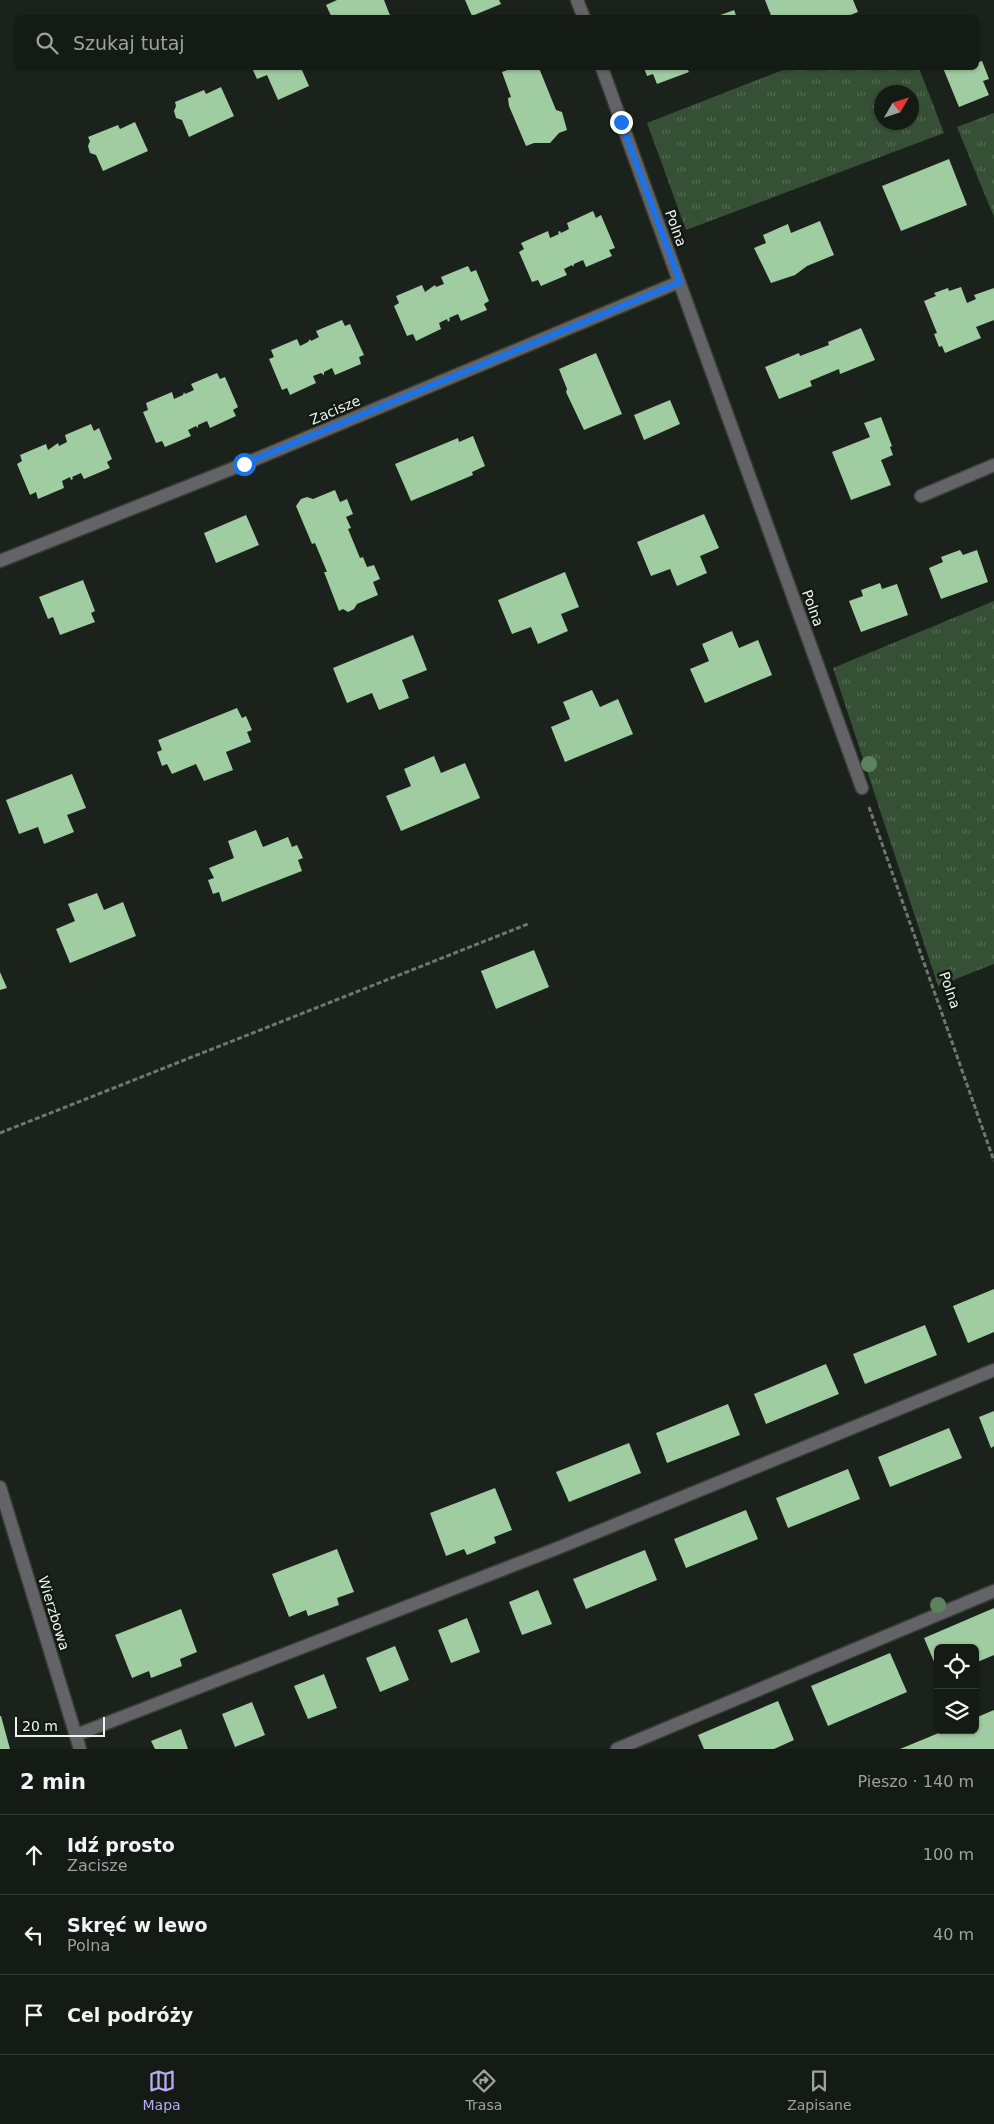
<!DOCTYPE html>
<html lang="pl">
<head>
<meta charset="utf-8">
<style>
  :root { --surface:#141a14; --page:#212722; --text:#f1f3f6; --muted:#9da1a0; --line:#333834; --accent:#bda9f5 }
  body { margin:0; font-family:"DejaVu Sans",sans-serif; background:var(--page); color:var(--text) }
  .controls { position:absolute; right:15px; bottom:15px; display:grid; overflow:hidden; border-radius:8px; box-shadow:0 1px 4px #0004 }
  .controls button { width:45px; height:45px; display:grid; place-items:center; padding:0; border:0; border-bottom:1px solid var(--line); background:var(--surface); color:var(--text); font:25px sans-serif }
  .compass { position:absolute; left:874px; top:85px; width:45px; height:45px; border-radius:50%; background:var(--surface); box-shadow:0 1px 4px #0004; rotate:51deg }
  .scale { position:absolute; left:15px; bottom:12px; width:90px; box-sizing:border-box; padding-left:5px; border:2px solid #eff4ef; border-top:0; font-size:14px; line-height:18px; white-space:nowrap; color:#eff4ef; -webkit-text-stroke:4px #121912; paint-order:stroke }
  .stop { position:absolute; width:15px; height:15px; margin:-11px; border:4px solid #1a73e8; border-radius:50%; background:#fff }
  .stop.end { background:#1a73e8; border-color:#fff; box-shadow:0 1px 5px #0008 }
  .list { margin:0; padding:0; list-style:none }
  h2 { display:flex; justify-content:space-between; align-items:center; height:65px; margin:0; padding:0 20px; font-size:21px }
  h2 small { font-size:16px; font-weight:400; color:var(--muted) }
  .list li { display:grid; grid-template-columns:32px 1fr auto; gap:15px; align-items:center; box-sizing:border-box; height:80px; padding:0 20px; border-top:1px solid var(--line) }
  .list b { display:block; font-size:19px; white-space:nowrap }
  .list p { margin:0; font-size:16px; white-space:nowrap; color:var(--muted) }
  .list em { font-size:16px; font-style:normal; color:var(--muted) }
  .icon { flex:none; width:28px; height:28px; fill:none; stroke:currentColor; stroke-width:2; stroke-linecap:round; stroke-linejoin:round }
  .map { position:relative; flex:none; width:994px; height:1749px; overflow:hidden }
  .search { position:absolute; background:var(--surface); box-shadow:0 1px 4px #0004; left:15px; right:15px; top:15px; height:55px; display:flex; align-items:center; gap:12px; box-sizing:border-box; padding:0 18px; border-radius:8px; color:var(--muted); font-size:19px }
  .sheet { height:305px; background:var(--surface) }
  nav { display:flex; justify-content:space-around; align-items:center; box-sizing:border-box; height:70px; border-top:1px solid var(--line); background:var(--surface); font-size:14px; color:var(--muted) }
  nav a { display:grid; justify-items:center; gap:2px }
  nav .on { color:var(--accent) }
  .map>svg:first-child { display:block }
  .grass { fill:url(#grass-tufts); fill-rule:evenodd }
  .building { fill:#a0cca1 }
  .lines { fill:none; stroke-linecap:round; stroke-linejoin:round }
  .minor-casing { stroke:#393f39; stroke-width:15 }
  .path { stroke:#707670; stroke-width:3; stroke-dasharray:5 2.5; stroke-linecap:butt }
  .minor { stroke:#646367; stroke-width:12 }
  .tree { fill:#5d825e }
  .route { stroke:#1a73e8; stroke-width:6 }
  .labels { text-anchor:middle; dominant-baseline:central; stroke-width:5; stroke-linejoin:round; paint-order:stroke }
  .street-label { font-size:14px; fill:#eff4ef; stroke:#121912 }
</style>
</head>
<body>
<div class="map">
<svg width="994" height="1749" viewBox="0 0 994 1749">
  <defs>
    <pattern id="grass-tufts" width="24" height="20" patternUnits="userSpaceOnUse" patternTransform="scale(1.25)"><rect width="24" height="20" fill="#365036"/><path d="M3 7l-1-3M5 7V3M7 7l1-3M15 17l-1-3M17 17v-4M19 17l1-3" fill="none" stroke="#536a53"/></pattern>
  </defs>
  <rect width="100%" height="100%" fill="#1b221b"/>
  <!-- grass -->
  <g class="grass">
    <path d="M788,68H919L944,133L686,230L647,123ZM882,92H912V122H882Z"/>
    <polygon points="994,113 994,217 957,127"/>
    <polygon points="994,601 994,964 938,986 833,668"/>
  </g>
  <!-- building -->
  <g class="building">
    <polygon points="337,0 384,0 391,18 332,18 326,5"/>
    <polygon points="465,0 499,0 501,4 472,16"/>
    <polygon points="765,0 853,0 858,12 843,18 772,18"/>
    <polygon points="734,10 737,18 715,18 715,17"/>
    <polygon points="982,61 989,79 983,81 989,95 959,107 943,68 976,68 976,63"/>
    <polygon points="252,68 301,68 309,86 278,100 267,75 257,79"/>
    <polygon points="513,68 539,68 556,110 562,112 567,130 559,133 550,143 534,143 526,146 509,106 508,98 511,97 502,72"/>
    <polygon points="644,68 687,68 689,72 657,84 653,74 647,76"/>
    <polygon points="221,87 234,116 189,137 182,120 176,118 174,111 176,106 175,102 204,90 206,94"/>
    <polygon points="135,122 148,151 103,171 96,155 90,153 88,146 90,141 88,137 118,125 120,129"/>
    <polygon points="949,159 967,205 901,231 882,186"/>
    <polygon points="593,211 596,218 601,215 615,248 609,250 612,256 586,267 583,260 574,264 573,267 572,265 564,269 567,275 541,286 538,280 532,282 519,252 524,249 521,243 548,231 550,238 559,234 558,232 560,231 561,233 569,229 567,223"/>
    <polygon points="820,221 834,255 807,266 795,275 771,283 754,248 766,243 763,235 788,224 791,233"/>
    <polygon points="468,266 471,272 476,270 489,301 484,304 487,310 461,321 458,314 449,318 450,320 448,322 447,319 439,323 441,329 416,341 413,334 407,336 394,306 399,303 396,296 422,285 425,292 435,285 436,287 444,284 441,277"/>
    <polygon points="961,287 967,303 976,299 974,295 994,288 994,320 976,327 981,338 945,353 942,346 939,347 934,334 937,333 924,301 936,296 934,293 948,288 949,291"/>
    <polygon points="342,320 345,326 350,324 364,355 359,357 361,364 335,375 332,368 324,372 324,375 321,373 313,376 316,383 290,395 287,388 282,390 269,359 274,357 271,350 297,339 300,346 308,342 310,339 311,341 319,337 316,331"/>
    <polygon points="861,328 875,360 840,374 839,369 810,381 812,386 779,399 765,367 799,353 800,356 829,345 828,342"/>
    <polygon points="596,353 622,414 584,430 566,392 567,389 559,369"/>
    <polygon points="217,373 220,379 225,377 238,407 233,410 236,416 210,428 207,421 198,425 198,428 196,426 188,430 191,436 165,447 162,441 156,443 143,412 148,410 146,403 172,392 174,399 183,395 184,392 185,394 194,390 191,384"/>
    <polygon points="670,400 680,424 644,440 634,415"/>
    <polygon points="881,417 892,446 890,447 893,455 881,460 891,485 851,500 832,452 870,437 864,423"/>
    <polygon points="91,424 94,431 99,428 112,459 107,462 110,468 84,479 81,473 72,477 73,479 71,480 70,477 62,481 64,488 38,499 36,492 30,495 17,464 22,461 20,455 46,444 48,450 58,443 59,446 67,442 65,435"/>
    <polygon points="473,436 485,466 472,472 473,475 411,501 395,464 458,438 459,442"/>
    <polygon points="335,490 340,502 347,499 353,514 346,517 351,528 348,529 360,558 363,557 367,567 374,565 380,579 373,582 378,595 357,604 354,609 348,612 343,609 339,611 324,572 327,572 315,543 312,544 296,506 301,499 307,497 313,499"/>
    <polygon points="704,514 719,548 700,556 707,573 677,586 670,569 651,576 637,542"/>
    <polygon points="246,515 259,545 216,563 204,533"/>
    <polygon points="960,550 963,555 977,550 988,582 941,599 929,568 943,562 941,557"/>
    <polygon points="565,572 579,607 561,614 568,631 538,644 531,627 512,634 498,600"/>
    <polygon points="83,580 95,611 91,613 95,622 60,635 53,617 48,619 39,597"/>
    <polygon points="880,583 882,589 897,584 908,615 861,632 849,601 863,596 861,590"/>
    <polygon points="732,631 739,648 758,640 772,675 705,703 690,669 709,661 702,644"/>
    <polygon points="413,635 427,670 402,680 409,698 379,710 372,693 347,703 333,668"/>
    <polygon points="592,690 600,707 618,699 633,734 565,762 551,727 570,719 563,702"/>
    <polygon points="237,708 242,718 246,716 252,730 247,732 251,742 226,752 233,770 204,781 196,764 172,774 167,764 162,766 157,752 162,750 158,740"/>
    <polygon points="434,756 441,773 465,763 480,798 401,831 386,796 411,786 404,769"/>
    <polygon points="72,774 86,808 67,815 74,832 44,844 38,827 19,834 6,800"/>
    <polygon points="256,830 263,847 288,837 292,847 297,845 303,858 298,860 302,871 222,902 219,892 213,894 208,880 214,878 209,868 234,858 228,841"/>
    <polygon points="97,893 104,910 123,902 136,936 70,963 56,929 75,921 68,904"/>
    <polygon points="534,950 549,987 496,1009 481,971"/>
    <polygon points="0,972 7,988 0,990"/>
    <polygon points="994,1289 994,1332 968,1343 953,1306"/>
    <polygon points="925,1325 937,1355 865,1384 853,1354"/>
    <polygon points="826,1364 839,1394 766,1424 754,1394"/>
    <polygon points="728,1404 740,1435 667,1463 656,1433"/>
    <polygon points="994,1411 994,1446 991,1448 979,1417"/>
    <polygon points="949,1428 962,1458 890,1487 878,1457"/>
    <polygon points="629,1443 641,1473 569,1502 556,1472"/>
    <polygon points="848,1469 860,1499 788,1528 776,1498"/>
    <polygon points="495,1488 512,1530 494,1537 496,1543 467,1555 464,1549 446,1556 430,1513"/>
    <polygon points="746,1510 758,1539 686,1568 674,1539"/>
    <polygon points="337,1549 354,1592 337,1598 339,1605 308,1616 306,1610 289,1617 272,1574"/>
    <polygon points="645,1550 657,1580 586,1609 573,1579"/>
    <polygon points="538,1590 552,1624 522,1635 509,1602"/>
    <polygon points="994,1608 994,1655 975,1663 975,1648 938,1648 938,1671 924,1638"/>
    <polygon points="181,1609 197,1652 180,1659 182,1666 151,1678 149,1671 132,1678 115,1635"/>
    <polygon points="467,1618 480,1652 451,1663 438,1630"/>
    <polygon points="395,1646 409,1680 380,1692 366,1658"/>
    <polygon points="890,1653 907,1692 828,1726 811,1686"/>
    <polygon points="324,1674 337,1708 308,1719 294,1686"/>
    <polygon points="778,1701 794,1740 774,1749 704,1749 698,1735"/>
    <polygon points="252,1702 265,1735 235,1747 222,1714"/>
    <polygon points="994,1710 994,1749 900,1749 946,1730 975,1730 975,1718"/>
    <polygon points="0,1716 1,1716 10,1749 0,1749"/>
    <polygon points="181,1729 188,1749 155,1749 151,1741"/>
  </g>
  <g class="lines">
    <defs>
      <g id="minor">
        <polyline points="577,0 584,18"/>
        <polyline points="602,68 862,788"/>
        <polyline points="921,496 994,465"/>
        <polyline points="0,561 244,464 679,282"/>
        <polyline points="0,1487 80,1749"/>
        <polyline points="76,1735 558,1548 994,1370"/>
        <polyline points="617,1749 994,1591"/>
      </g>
    </defs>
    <!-- minor casing -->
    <use href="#minor" class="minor-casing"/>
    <!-- path -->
    <g class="path">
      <polyline points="869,807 994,1161"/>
      <polyline points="0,1133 528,924"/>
    </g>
    <!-- minor -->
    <use href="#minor" class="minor"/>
  </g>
  <!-- trees -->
  <g class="tree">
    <circle cx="869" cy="764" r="8"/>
    <circle cx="938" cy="1605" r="8"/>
  </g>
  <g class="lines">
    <!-- route -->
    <polyline class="route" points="244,464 680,282 621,122"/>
  </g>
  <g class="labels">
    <!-- street labels -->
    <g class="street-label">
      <text transform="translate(676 228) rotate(70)">Polna</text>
      <text transform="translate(335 410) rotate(-23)">Zacisze</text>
      <text transform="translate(813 608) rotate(70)">Polna</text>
      <text transform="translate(950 990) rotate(71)">Polna</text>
      <text transform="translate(54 1613) rotate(73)">Wierzbowa</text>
    </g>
  </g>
</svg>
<div class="controls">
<button><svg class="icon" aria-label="locate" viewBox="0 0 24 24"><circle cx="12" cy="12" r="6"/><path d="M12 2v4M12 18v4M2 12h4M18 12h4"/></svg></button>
<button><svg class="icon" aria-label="layers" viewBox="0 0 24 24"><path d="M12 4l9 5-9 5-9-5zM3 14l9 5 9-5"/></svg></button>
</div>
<svg class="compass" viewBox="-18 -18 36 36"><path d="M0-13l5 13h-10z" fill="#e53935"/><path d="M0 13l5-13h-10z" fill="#9da1a0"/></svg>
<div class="scale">20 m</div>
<div class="stop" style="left:244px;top:464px"></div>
<div class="stop end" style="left:621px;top:122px"></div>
<div class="search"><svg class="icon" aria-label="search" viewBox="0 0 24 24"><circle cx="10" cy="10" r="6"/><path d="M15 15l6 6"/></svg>Szukaj tutaj</div>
</div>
<section class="sheet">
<h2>2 min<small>Pieszo · 140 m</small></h2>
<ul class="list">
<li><svg class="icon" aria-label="ahead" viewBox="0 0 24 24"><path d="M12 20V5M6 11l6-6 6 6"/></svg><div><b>Idź prosto</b><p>Zacisze</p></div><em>100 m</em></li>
<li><svg class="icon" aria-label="left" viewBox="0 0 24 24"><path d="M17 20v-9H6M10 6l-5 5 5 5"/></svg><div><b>Skręć w lewo</b><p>Polna</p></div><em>40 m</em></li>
<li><svg class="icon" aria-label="arrive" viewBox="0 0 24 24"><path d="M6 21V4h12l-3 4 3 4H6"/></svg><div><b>Cel podróży</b></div></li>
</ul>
</section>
<nav>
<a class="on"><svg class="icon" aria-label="map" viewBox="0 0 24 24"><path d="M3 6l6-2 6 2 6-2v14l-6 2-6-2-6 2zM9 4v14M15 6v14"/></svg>Mapa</a>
<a><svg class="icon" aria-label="directions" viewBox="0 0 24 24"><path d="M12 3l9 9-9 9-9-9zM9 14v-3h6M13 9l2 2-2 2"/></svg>Trasa</a>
<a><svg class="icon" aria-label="saved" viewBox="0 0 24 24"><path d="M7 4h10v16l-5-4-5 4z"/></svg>Zapisane</a>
</nav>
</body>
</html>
